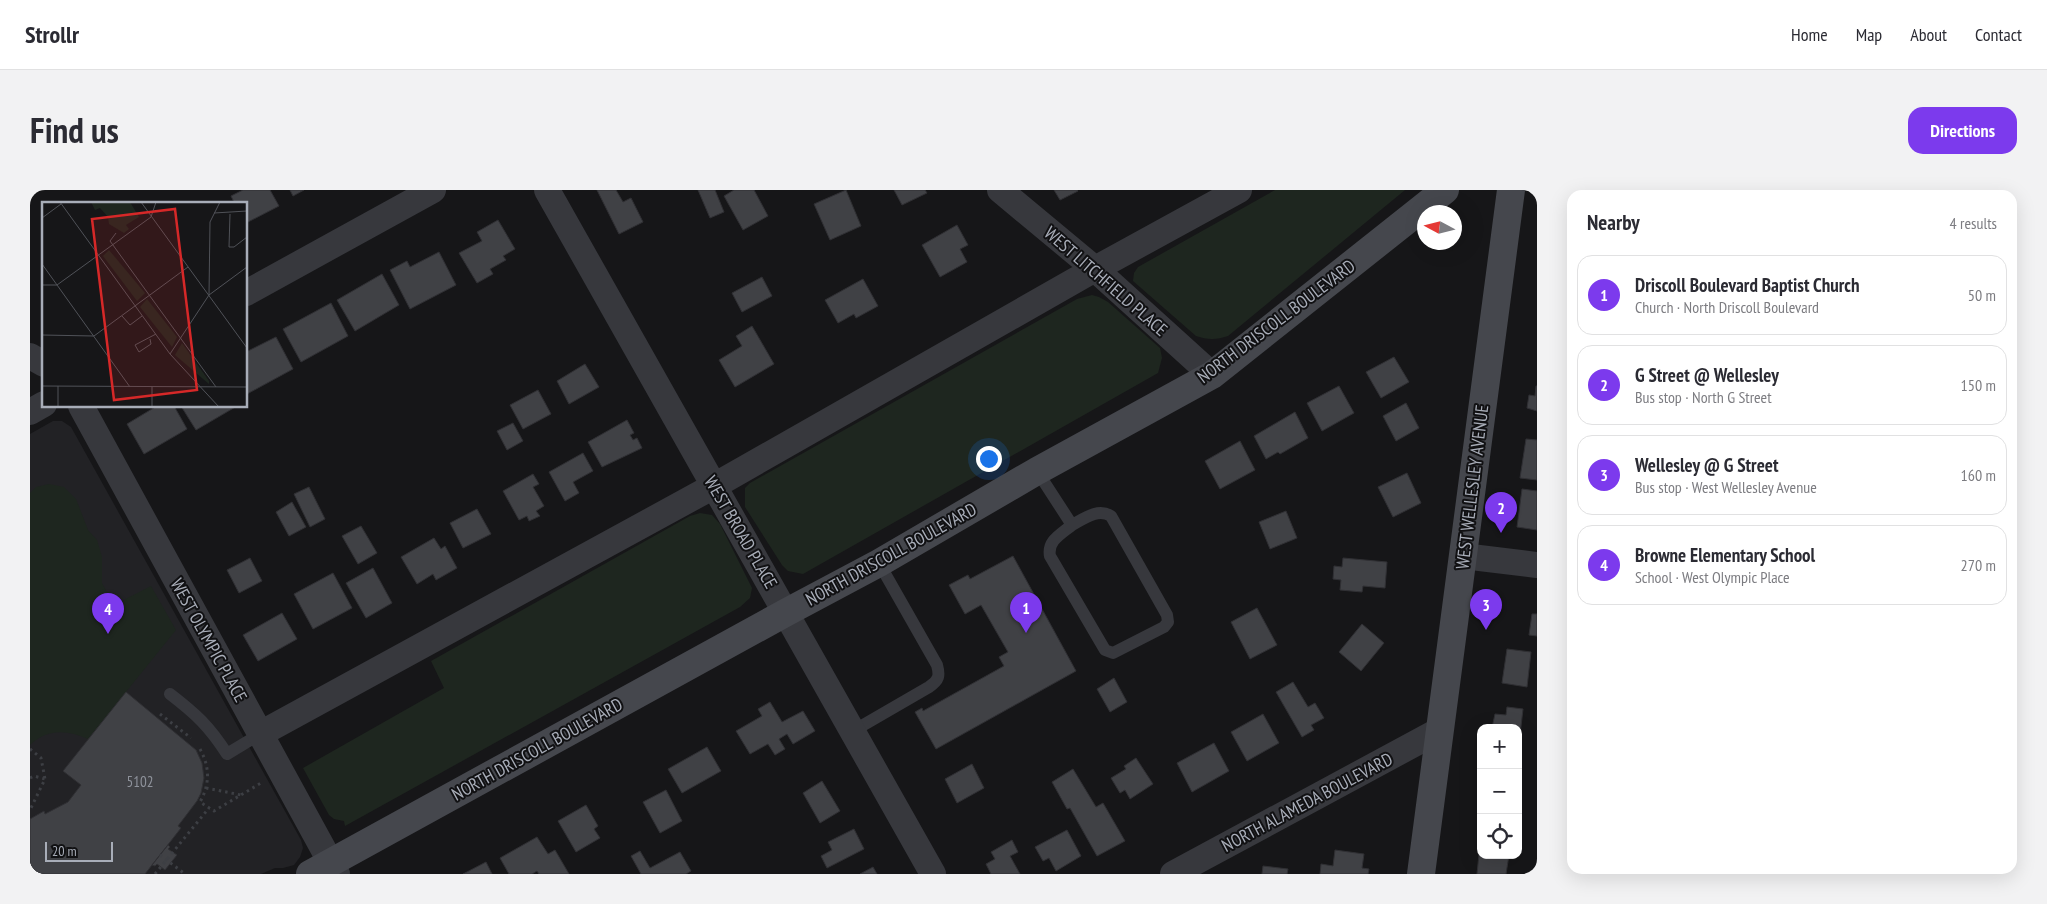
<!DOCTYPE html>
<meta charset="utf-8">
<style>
:root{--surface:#fff;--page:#f2f2f3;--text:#2b2b33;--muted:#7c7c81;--line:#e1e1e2;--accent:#7c3aed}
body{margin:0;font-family:"PT Sans Narrow",sans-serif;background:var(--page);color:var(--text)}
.controls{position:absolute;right:15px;bottom:15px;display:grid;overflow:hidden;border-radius:10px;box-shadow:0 5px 20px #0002}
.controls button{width:45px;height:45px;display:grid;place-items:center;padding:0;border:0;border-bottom:1px solid var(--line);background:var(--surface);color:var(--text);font:25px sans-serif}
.compass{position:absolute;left:1387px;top:15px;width:45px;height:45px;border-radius:50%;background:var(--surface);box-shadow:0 5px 20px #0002;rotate:277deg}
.scale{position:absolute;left:15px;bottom:12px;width:68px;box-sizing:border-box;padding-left:5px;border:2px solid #a8adb8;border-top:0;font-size:14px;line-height:18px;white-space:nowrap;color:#a8adb8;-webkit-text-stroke:4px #111113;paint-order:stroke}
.you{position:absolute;left:958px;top:268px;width:18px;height:18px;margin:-12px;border:4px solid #fff;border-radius:50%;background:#1a73e8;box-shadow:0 0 0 8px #1a73e833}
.badge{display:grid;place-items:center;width:32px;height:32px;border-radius:50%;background:var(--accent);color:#fff;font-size:16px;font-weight:700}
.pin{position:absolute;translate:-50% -41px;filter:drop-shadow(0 1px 2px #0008)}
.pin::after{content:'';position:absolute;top:26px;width:18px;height:15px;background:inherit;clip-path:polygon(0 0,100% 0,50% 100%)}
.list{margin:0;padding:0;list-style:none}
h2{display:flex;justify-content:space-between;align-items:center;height:65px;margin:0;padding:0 20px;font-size:21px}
h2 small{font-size:16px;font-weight:400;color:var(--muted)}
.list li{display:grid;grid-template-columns:32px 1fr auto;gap:15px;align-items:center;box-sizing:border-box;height:80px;margin:0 10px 10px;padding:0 10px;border:1px solid var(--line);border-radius:15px}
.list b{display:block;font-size:19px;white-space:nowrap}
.list p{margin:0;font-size:16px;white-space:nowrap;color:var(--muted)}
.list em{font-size:16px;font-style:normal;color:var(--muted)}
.icon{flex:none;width:28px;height:28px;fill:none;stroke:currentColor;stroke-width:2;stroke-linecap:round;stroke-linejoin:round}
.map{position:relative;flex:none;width:1507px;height:684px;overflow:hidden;border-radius:15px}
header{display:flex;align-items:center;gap:30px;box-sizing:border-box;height:70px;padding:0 25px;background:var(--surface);border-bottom:1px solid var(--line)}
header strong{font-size:24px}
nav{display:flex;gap:28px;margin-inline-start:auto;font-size:18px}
.intro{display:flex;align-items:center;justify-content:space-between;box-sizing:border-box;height:120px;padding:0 30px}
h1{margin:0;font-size:35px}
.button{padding:12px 22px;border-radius:15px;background:var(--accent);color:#fff;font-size:18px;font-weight:700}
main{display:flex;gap:30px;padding:0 30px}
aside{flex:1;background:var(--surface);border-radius:15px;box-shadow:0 5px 20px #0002}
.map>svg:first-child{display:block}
.built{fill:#222225}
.green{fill:#1e261f}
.building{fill:#404145;stroke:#303034}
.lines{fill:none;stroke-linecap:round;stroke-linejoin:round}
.path{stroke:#3d3f44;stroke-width:3;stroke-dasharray:2.5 4;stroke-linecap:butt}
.lane{stroke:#37383d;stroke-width:12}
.street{stroke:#37383d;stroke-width:26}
.secondary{stroke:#45474d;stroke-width:28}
.labels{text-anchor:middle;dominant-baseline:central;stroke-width:4;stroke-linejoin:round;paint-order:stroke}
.number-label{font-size:15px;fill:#8e929b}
.street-label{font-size:18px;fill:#a8adb8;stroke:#111113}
.inset-road{fill:none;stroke:#505258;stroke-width:1}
.view{fill:#d62828;fill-opacity:0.15;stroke:#d62828;stroke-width:2.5}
.inset-edge{fill:none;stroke:#a8adb8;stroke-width:2.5}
</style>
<header>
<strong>Strollr</strong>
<nav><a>Home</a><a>Map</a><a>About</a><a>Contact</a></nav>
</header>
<div class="intro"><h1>Find us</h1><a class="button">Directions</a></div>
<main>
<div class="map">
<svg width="1507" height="684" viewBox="0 0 1507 684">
<rect width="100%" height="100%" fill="#161618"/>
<path class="built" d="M23 231H32L41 237 271 650 273 658 270 667 264 675 253 678H245L231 684H0V244Z"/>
<path class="green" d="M1245 0H1375L1198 146C1186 150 1178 150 1166 146L1103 91 1104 83 1108 77Z
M1062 105 1069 107 1078 112 1130 158 1132 168 1128 183 773 384 758 381 752 375 715 317V298L720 293 1047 109Z
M19 294 34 297 46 309 58 340 67 350 72 367V393L84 415 121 396 146 440 58 549C38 540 17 538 0 555V303L6 297Z
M670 323 682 325 690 334 722 398 720 408 710 417 315 636 314 631 304 629 299 625 273 578 414 498 401 471 660 326Z"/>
<path class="building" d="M213 0H240L249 16 216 33V14H205L201 6Z
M260 0H274L263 6Z
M567 0H586L593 12 601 8 613 32 589 44Z
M668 0H685L694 22 680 28Z
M704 0H724L738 26 713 40 694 6Z
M816 0 831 36 800 50 784 14Z
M864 0H895L897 3 872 15Z
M1024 0H1047L1048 1 1030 10Z
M468 30 485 59 473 66 476 70 460 79 463 84 447 93 429 63 452 51 447 42Z
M927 35 938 55 930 59 937 72 910 87 892 55Z
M409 62 426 95 380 119 360 80 377 71 380 77Z
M352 84 369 115 325 141 307 110Z
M732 87 742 106 712 122 702 103Z
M833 89 848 116 826 128 824 124 808 133 795 110Z
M301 113 318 146 271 172 253 139Z
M722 136 744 174 705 197 689 170 712 156 706 146Z
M246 147 263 179 217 204 216 162Z
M1364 167 1379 192 1351 208 1336 182Z
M555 174 569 197 539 214 527 191Z
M1309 196 1324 223 1292 241 1277 213Z
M1506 196H1507V221L1497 218 1499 205 1505 206Z
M508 200 521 224 493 239 480 215Z
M1376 213 1389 238 1366 251 1353 226Z
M127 216H144L157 239 114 264 97 234Z
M151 216H207L166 240Z
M1265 222 1278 248 1250 264 1248 262 1236 269 1224 246Z
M597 230 604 243 600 245 603 250 607 248 612 258 572 277 558 252Z
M483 233 493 251 477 260 467 241Z
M1496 249 1507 250V290L1490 288Z
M1210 251 1225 280 1190 299 1175 271Z
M553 263 563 281 543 292 549 303 535 311 519 282Z
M1377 283 1391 313 1363 327 1348 297Z
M503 284 509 294 503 297 514 316 506 321 510 326 499 331 497 326 489 330 473 301Z
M279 297 295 329 280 337 264 304Z
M1492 299 1507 301V340L1487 337Z
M262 312 276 337 259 346 246 322Z
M447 319 461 344 433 358 420 333Z
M1256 321 1267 348 1240 359 1229 332Z
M331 336 347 363 328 374 312 346Z
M404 348 411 359 415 356 427 378 406 390 403 384 387 394 371 367Z
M983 366 1046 481 906 559 885 522 892 518 893 521 974 476 969 467 978 462 951 415 935 424 919 395 938 385 940 389Z
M220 368 232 391 209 403 197 380Z
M1313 368 1357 372 1355 398 1333 396 1332 402 1310 400 1311 390 1303 389 1304 376 1312 377Z
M343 378 362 413 336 428 316 393Z
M303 383 322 418 283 439 264 404Z
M1227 418 1247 455 1220 469 1201 432Z
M252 423 267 449 228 471 213 445Z
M1502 424H1507V446L1499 445Z
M1332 434 1354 453 1331 481 1309 462Z
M1477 459 1501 462 1497 497 1472 493Z
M1084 488 1097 512 1080 522 1067 499Z
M1263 492 1278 517 1285 513 1294 528 1281 535 1284 540 1272 547 1246 502Z
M96 502 166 560 172 573 174 588 171 603 167 611 148 636 151 638 115 684H0V629L14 621 15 624 38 612 51 595 33 581Z
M740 512 752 532 773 521 785 541 763 554 757 544 749 549 755 559 745 565 738 554 720 564 706 541 732 526 728 519Z
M1477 517 1493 519 1490 545 1488 538H1462L1465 524 1476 525Z
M1233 524 1249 553 1217 571 1201 542Z
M1184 553 1199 581 1162 602 1147 573Z
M677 557 691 581 652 603 638 579Z
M1106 568 1123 594 1100 609 1095 600 1090 603 1081 588 1096 579 1094 576Z
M942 574 954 598 927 613 915 589Z
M1043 579 1066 617 1073 613 1095 651 1067 666 1040 618 1037 619 1022 592Z
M792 591 810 621 790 633 773 603Z
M636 600 652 631 630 643 613 612Z
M556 615 568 636 564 639 570 648 546 662 528 631Z
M824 639 834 659 797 678 791 666 802 660 798 652Z
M1037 640 1051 666 1026 681 1019 668 1013 671 1005 657Z
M507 647 518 664 525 660 539 684H509L507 681 502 684H479L470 668Z
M982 650 988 662 980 666 990 684H961L956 674 965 669 961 662Z
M1450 654 1451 665H1479L1476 684H1447Z
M138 655 140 657 138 659 147 665 135 680 127 674 125 676 122 675Z
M1305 660 1334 664 1332 678 1339 679 1338 684H1290L1291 674 1303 676Z
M610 661 620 678 650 662 661 681 656 684H611L601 666Z
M456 672 462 684H433Z
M1233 676 1258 679 1257 684H1232Z
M843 677 847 684H830Z"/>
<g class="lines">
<path class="path" d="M130 524 161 548
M0 559 11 568 15 589 0 620
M170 559C180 577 180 594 170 612L184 621 231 593
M0 588 4 586 15 589
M176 598 211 605
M130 665 155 684
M125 684 179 618"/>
<path class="lane" d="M1007 281 1042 335C1031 344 1017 351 1020 366L1075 460 1083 463 1134 437 1138 432 1137 425 1081 326C1068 318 1055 328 1042 335
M140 504C166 524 179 536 197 564L230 544
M823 541 899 497C909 490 910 486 907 475L849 373"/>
<path class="street" d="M517 0 903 684
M970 0 1065 79 1182 185
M216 103 403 0
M0 166 14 174
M51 216 307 684
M0 222 14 214
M1433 366 1507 375
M230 544 684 296 1065 79 1209 0
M1143 684 1410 540"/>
<path class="secondary" d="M280 684 757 422 849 373 1007 281 1182 185 1415 0
M1391 684 1481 0"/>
</g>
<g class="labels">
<g class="number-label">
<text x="110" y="591">5102</text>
</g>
<g class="street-label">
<text transform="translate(1076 91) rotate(41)">WEST LITCHFIELD PLACE</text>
<text transform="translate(1246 131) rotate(-37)">NORTH DRISCOLL BOULEVARD</text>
<text transform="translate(1442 297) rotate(-83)">WEST WELLESLEY AVENUE</text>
<text transform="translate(711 342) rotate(60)">WEST BROAD PLACE</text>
<text transform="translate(861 364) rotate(-29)">NORTH DRISCOLL BOULEVARD</text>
<text transform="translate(179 450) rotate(61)">WEST OLYMPIC PLACE</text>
<text transform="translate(507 559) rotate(-29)">NORTH DRISCOLL BOULEVARD</text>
<text transform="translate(1277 612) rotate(-28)">NORTH ALAMEDA BOULEVARD</text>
</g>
</g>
<g transform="translate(12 12)">
<rect width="205" height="205" fill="#161618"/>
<path d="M49 0H88L97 15 84 23 87 27 82 31 67 22 66 15 58 6 53 8ZM67 48 103 91 95 99 61 54ZM105 97 135 135 130 145 98 105ZM140 141 167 179V182L133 153Z" fill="#1e261f"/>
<path class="inset-road" d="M18 0 128 152 177 205M99 0 205 146M172 11 205 9M188 12 187 45H192L205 35M0 16 19 2M74 31 68 39 174 185M0 62 88 185M0 83H15L109 15 114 0M167 93 168 20 178 0M80 114 88 123 100 114M0 133 52 134 146 65M108 137 109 142 97 150 93 143 114 132M128 152 167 93 205 65M0 184 205 185M16 184V205M110 185V205M0 205H47"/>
<path class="view" d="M133 7 155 188 72 198 50 17Z"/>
<rect width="205" height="205" class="inset-edge"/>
</g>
</svg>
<div class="controls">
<button>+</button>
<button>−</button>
<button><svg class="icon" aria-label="locate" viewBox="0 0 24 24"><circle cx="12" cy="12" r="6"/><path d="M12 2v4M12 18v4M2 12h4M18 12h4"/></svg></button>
</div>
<svg class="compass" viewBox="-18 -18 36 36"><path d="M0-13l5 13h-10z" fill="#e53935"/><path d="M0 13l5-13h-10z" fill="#7c7c81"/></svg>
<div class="scale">20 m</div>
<div class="you"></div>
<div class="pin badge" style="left:996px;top:443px">1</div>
<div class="pin badge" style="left:1471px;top:343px">2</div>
<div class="pin badge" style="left:1456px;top:440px">3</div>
<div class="pin badge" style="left:78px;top:444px">4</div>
</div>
<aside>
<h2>Nearby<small>4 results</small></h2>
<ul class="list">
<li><span class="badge">1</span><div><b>Driscoll Boulevard Baptist Church</b><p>Church · North Driscoll Boulevard</p></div><em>50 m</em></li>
<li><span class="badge">2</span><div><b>G Street @ Wellesley</b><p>Bus stop · North G Street</p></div><em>150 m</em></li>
<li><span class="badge">3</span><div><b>Wellesley @ G Street</b><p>Bus stop · West Wellesley Avenue</p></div><em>160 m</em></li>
<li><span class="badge">4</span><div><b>Browne Elementary School</b><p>School · West Olympic Place</p></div><em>270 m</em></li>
</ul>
</aside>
</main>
